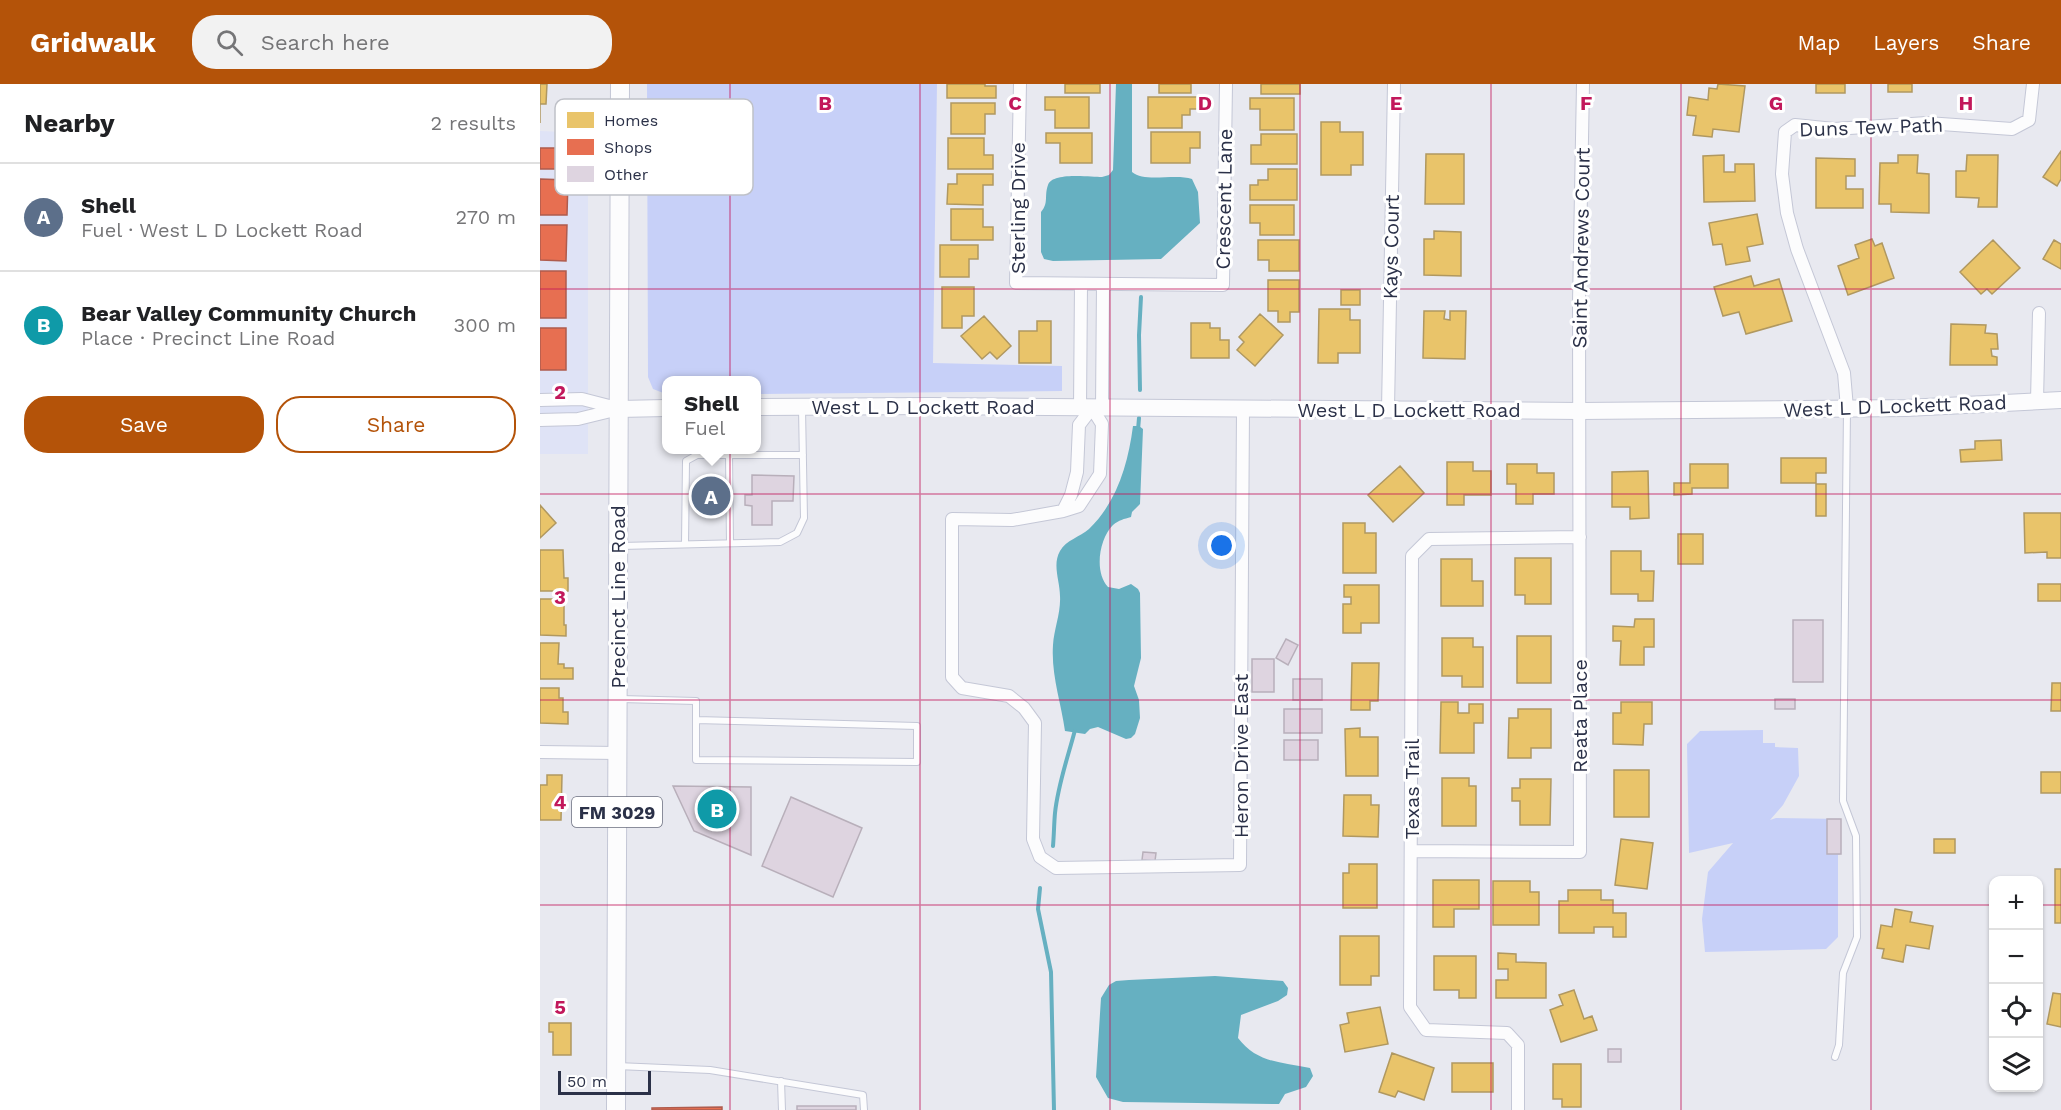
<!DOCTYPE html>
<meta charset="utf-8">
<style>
:root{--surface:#fff;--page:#f2f2f2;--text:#202124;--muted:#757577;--line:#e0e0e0;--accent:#b45309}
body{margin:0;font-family:"Work Sans",sans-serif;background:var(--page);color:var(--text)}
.controls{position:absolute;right:18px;bottom:18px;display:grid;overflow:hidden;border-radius:12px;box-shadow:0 2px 4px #0004}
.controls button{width:54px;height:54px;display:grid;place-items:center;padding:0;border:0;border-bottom:2px solid var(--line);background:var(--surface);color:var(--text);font:30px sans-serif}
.scale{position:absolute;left:18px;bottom:15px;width:93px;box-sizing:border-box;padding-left:6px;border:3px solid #2b3148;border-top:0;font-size:16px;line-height:21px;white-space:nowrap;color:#2b3148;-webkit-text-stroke:4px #fff;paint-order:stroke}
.you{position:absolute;left:682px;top:462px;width:21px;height:21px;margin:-15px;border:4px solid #fff;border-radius:50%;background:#1a73e8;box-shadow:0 0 0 9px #1a73e833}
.badge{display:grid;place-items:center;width:39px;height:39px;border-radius:50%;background:var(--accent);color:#fff;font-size:20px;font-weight:700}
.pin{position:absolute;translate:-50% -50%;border:3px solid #fff;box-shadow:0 2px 6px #0006}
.popup{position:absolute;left:122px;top:292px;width:99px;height:78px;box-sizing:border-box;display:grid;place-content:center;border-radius:12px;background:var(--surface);filter:drop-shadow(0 2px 4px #0005);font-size:20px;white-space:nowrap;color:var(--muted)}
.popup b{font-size:22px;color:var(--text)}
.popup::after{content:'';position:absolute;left:50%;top:100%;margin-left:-12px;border:12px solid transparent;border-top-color:var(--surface)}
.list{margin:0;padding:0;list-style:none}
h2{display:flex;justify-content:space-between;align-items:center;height:78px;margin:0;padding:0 24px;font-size:26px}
h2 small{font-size:20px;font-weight:400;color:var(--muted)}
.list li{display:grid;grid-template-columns:39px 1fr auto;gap:18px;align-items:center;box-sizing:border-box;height:108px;padding:0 24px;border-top:2px solid var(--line)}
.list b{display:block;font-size:22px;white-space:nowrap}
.list p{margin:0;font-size:20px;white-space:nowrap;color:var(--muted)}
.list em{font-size:20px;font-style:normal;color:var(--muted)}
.actions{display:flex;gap:12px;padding:18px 24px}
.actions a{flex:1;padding:14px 0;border:2px solid var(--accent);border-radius:24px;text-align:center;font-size:21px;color:var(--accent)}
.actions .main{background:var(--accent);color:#fff}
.icon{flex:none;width:33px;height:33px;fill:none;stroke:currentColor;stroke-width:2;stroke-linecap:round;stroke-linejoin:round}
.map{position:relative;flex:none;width:1521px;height:1026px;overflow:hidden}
header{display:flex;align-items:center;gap:36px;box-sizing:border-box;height:84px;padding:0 30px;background:var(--accent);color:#fff}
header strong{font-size:28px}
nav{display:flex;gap:33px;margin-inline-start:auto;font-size:21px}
.search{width:420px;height:54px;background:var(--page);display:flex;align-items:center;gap:15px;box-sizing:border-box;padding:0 21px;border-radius:24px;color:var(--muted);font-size:22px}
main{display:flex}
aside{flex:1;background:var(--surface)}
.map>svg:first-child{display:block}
.built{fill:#dfe3f6}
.green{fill:#c7d0f8}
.water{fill:#66b0c1}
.homes{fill:#e9c46a;stroke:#b09860;stroke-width:1.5}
.shops{fill:#e76f51;stroke:#af5c4e;stroke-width:1.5}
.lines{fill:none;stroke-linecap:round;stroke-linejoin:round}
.stream{stroke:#66b0c1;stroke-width:4}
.building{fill:#ded4e0;stroke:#b8afba;stroke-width:1.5}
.service-casing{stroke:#c4c7d6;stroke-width:8}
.minor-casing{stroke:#c4c7d6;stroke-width:14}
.secondary-casing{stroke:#c4c7d6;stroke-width:18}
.primary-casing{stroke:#c4c7d6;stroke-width:20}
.service{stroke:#fcfcfd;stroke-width:6}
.minor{stroke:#fcfcfd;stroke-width:12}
.secondary{stroke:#fcfcfd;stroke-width:16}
.primary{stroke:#fcfcfd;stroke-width:18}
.grid{fill:none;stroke:#c2185b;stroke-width:1.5;stroke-opacity:0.55}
.labels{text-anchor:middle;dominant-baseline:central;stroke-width:6;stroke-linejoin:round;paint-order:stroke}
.shield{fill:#fff;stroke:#6b6f7f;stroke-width:1.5}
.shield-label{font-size:18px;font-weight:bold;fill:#2b3148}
.street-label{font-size:20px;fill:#2b3148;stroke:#fff}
.key{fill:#fff;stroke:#bfc1c8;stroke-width:1.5}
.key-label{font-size:16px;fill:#2b3148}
.grid-label{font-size:20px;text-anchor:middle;font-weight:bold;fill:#c2185b;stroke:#fff;stroke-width:6;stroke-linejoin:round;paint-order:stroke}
</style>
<header>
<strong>Gridwalk</strong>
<div class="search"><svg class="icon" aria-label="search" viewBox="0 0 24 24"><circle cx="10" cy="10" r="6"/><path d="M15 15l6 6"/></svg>Search here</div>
<nav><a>Map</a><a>Layers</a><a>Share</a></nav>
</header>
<main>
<aside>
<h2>Nearby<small>2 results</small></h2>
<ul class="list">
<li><span class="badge" style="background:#5c6f8a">A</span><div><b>Shell</b><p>Fuel · West L D Lockett Road</p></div><em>270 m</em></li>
<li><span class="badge" style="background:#0f9aa8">B</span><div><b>Bear Valley Community Church</b><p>Place · Precinct Line Road</p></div><em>300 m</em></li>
</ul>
<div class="actions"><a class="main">Save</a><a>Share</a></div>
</aside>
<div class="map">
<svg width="1521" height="1026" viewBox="0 0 1521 1026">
<rect width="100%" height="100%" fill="#e8e9f0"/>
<path class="built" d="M0 47 48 49V370H0Z"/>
<path class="green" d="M107 0H397L393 279 522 282V307L216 310V296H126V310L113 305 108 293Z
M1223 646V659H1235V663L1258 664 1259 692 1243 721 1230 736 1236 734 1301 735V770L1298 771V853L1286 865 1165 868 1162 835 1168 788 1193 759 1149 769 1147 660 1160 647Z"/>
<path class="water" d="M576 0H592V88C605 99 635 89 652 95L658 108 660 139 621 175 513 177 504 175 501 168V128C509 119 504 112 508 101 512 88 550 93 562 93L569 91 573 86Z
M593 342H599L603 345 600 420 592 428 591 433C584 435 579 436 573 441 559 455 554 488 568 503L579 505 591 500 598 505 600 509 601 574 594 602 599 616 600 634 595 650 591 654 586 655 558 643 550 645 545 650 525 647C521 618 511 591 513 561 514 545 521 529 520 512 520 497 512 481 520 467 526 456 540 453 549 445 577 418 588 380 593 342Z
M675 892 743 897 748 904 747 911 738 917 701 931 698 954C717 979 741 978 770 984L773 992 766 1003 745 1010 739 1020 583 1018 568 1014 556 993 561 914 569 901 576 897 589 896Z"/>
<path class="homes" d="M0 0H7L6 20H0V39Z
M407 0H445V2H456V14H407Z
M525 0H560V9H525Z
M619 0H651V9H619Z
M721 0H760V10H721Z
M1178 0 1205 2 1199 48 1173 45 1172 53 1153 51 1156 32 1147 31 1149 13 1168 16 1169 4 1177 5Z
M1276 0H1305V9H1276Z
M1348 0H1372V8H1348Z
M505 13H549V44H515V26H505Z
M608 13H660V25H650V31H642V44H608Z
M710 14H754V46H720V25H710Z
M411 19H455V30H445V50H411Z
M781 38H800V48H823V81H811V91H781Z
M611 48H660V64H650V79H611Z
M506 49H552V79H520V59H506Z
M721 50H757V80H711V61H721Z
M408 54H444V71H453V85H408Z
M1521 67V95L1517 102 1503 93Z
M886 70H924V120H885Z
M1184 71V88H1195V80H1214L1215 117 1164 118 1163 72Z
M1358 71H1378L1377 89 1389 90V129L1351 128V120H1339L1340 79H1358Z
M1427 71H1458L1457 123H1438L1439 114 1416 113V87H1426Z
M1276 74 1315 75V92H1306V105H1323V124H1276Z
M728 85H757V116H710V101H718V96H728Z
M417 90H453V101H443V121L407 120 408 100H417Z
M710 121H754V151H720V139H710Z
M411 125H443V143H453V156H411Z
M1217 130 1223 160 1207 163 1210 177 1186 181 1182 160 1173 161 1169 139Z
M894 147 921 148V192L884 191V155H894Z
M1332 155 1335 162 1342 159 1354 194 1308 211 1298 182 1319 174 1315 161Z
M718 156H759V187H729V176H718Z
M1453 156 1480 184 1452 210 1447 205 1441 210 1420 188Z
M1514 156 1521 160V185L1503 175Z
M400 161H438V175H429V193H400Z
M1211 192 1214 202 1239 195 1252 237 1206 250 1199 228 1183 232 1174 203Z
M728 196H759V228H750V238H738V227H728Z
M402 203H434V232H422V244H402Z
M801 206H820V221H801Z
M779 225H810V236H820V269H798V279H778Z
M884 227H905L904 235 910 236V227H926L925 275 883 274Z
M720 230 743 251 715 282 697 266 704 258 699 253Z
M444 232 471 262 457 275 450 268 442 275 421 252Z
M497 237H511V279H479V247H497Z
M651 239H670V244H680V256H689V274H651Z
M1411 240 1446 241 1445 249 1457 250 1458 265H1451L1452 272 1457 273V281H1410Z
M1461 356 1462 376 1421 378 1420 366 1435 365V357Z
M1241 374H1286V389H1276V399H1241Z
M907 378H933V387H951V411H924V421H907Z
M967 380H997V389H1014V410H993V420H976V400H967Z
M1150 380H1188V404H1152V410L1134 411V399H1150Z
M860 382 884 409 853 438 828 411Z
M1108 387 1109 434 1090 435V423H1072V388Z
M1276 400H1286V432H1276Z
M0 421 16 439 0 454Z
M1484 429H1521V474H1507V468L1485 469Z
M803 439H825V449H836V489H803Z
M1138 450H1163V480H1138Z
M0 466H23L24 494H28V507H0Z
M1071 467H1101V487H1114L1113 517H1098V510H1071Z
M975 474H1011V520H985V511H975Z
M901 475H932V497H943V522H901Z
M1498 500H1521V517H1498Z
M804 501H839V539H821V549H803V520H811V513H804Z
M0 515H24V541H26V552L0 551Z
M1095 535H1114V563H1104V581H1080L1081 557H1073V542L1094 543Z
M977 552H1011V599H977Z
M902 554H933V563H943V603H922V592H902Z
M0 559H19L18 580H24V584H33V595H0Z
M812 579H839L838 617H830V626H811Z
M1512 599H1521V627H1511Z
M0 604H19V614H23V628H28V640L0 639Z
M901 618H918V629H929V620H943V639H934V669H900Z
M1081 618H1112V640H1104L1103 661 1073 660V629H1081Z
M978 625H1011V664H991V674H968L969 634H978Z
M820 644V653H838V692H806L805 645Z
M1074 686H1109V733H1074Z
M1501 688H1521V709H1501Z
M7 691H22L21 736H0V701H7Z
M902 694H929V702H936V742H902Z
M980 695H1011L1010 741H980V717H972V704H980Z
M804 711H831V721H839L838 753 803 752Z
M1081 755 1113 759 1107 805 1075 801Z
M1394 755H1415V769H1394Z
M809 780H837V824H803V789H809Z
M1515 785H1521V839H1515Z
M893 796H939V825H914V843H893Z
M953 797H990V808H999V841H953Z
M1028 806H1061V816H1073V829H1086V853H1073V843H1054V849H1019V817H1028Z
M1355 825 1372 828 1370 838 1393 842 1389 865 1366 861 1363 878 1342 874 1344 865 1337 864 1341 841 1352 843Z
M800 852H839V892H831V901H800Z
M958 869 976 870V878L1006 879V914H956V896H968V885H958Z
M894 872H936V914H919V906H894Z
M1034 906 1044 935 1052 932 1057 946 1021 958 1010 926 1023 921 1019 911Z
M1513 909 1521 910V943L1507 940Z
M840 923 848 960 805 968 800 941 809 939 807 929Z
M9 939H31V971H13V948H9Z
M852 969 894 984 884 1016 858 1007 855 1013 839 1008Z
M912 979H953V1008H912Z
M1013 980H1041V1023H1022V1015H1013Z"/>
<path class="shops" d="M0 64H28V85H0Z
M0 95 28 96 27 131H0Z
M0 141H27L26 177 0 176Z
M0 187H26V234H0Z
M0 244H26V286H0Z
M182 1023V1026H112V1024Z"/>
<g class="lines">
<path class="stream" d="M600 306 599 251 601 213
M598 346 599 334
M513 762C514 751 514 740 515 729 518 700 528 673 535 646
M500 804 498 825 511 888 514 1026"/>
</g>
<path class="building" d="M212 391 254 392 253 417H232V441H212V422L205 421V411H212Z
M1253 536H1283V598H1253Z
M746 555 758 561 748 581 736 574Z
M712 575H734V608H712Z
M753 595H782V616H753Z
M1235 615H1255V625H1235Z
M744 625H782V649H744Z
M744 656H778V676H744Z
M133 702 211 703V771L154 747Z
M251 713 322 744 293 813 222 782Z
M1287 735H1301V770H1287Z
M603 768 616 769 615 777 602 776Z
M1068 965H1081V978H1068Z
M257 1022H316V1026H257Z"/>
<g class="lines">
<g class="service-casing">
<path id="service" d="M189 371 190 459
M145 460 146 377 157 371H263
M81 462 240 458 257 449 264 434 262 324
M81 615 156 617V676L377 678V642L156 636
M1295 973 1299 961 1303 889 1317 853 1316 752 1303 717 1307 325
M77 982 170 986 323 1011 324 1026
M241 997 242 1026"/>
</g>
<g class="minor-casing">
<path id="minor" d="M480 0 476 199 683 201 686 0
M0 316 42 315 77 324
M1497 317 1499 229
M540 324 541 200
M562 324 563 200
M1307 324 1304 289 1257 165 1247 129 1242 90 1245 48 1255 41 1294 45 1387 39 1472 45 1489 36 1493 0
M848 325 854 0
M0 336 38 335 79 325
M523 427 531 411 537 388 539 341 552 324 562 340 560 390 539 422 523 427 472 436 412 435V593L422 604 469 612 484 624 495 639 493 755 500 773 516 784 700 781 703 325
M0 668 77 669
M872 767 1040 768 1039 218 1043 0
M978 1026V961L967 949 886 946 870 923 872 472 889 455 1040 453"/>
</g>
<g class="secondary-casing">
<path id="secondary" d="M216 323 390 322 1040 327 1366 324 1521 316
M79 325 126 324"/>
</g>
<g class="primary-casing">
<path id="primary" d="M76 1026 80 0"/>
</g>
<use href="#service" class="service"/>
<use href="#minor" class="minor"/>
<use href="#secondary" class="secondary"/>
<use href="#primary" class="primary"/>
</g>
<path class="grid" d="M190 0V1026M380 0V1026M570 0V1026M760 0V1026M951 0V1026M1141 0V1026M1331 0V1026M0 205H1521M0 410H1521M0 616H1521M0 821H1454M1498 821H1521"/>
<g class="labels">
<rect class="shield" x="32" y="713" width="90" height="30" rx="4.5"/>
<g class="shield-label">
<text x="77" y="728">FM 3029</text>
</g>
<g class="street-label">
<text transform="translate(1331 43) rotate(-2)">Duns Tew Path</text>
<text transform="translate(684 115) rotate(-89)">Crescent Lane</text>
<text transform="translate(478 124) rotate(-90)">Sterling Drive</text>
<text transform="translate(851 163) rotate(-89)">Kays Court</text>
<text transform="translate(1041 164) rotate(-89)">Saint Andrews Court</text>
<text transform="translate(1355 322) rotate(-2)">West L D Lockett Road</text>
<text x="383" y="323">West L D Lockett Road</text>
<text x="869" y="326">West L D Lockett Road</text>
<text transform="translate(78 513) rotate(-90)">Precinct Line Road</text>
<text transform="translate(1040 632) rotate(-90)">Reata Place</text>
<text transform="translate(701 672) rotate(-90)">Heron Drive East</text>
<text transform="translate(872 705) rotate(-90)">Texas Trail</text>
</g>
</g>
<rect x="15" y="15" width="198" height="96" rx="9" class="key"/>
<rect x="27" y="28" width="27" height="16" fill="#e9c46a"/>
<rect x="27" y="55" width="27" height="16" fill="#e76f51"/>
<rect x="27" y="82" width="27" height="16" fill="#ded4e0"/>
<g class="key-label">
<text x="64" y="42">Homes</text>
<text x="64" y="69">Shops</text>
<text x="64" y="96">Other</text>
</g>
<g class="grid-label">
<text x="285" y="26">B</text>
<text x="475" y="26">C</text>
<text x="665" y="26">D</text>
<text x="856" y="26">E</text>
<text x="1046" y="26">F</text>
<text x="1236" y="26">G</text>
<text x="1426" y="26">H</text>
<text x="20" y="315">2</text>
<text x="20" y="520">3</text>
<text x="20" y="725">4</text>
<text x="20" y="930">5</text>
</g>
</svg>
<div class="controls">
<button>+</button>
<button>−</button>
<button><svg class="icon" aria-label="locate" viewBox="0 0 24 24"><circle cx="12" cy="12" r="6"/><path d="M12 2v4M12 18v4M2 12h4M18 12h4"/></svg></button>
<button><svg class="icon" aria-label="layers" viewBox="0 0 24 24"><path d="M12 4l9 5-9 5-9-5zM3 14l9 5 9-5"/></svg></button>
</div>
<div class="scale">50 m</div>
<div class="you"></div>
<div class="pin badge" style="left:171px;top:412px;background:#5c6f8a">A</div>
<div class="popup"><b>Shell</b>Fuel</div>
<div class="pin badge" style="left:177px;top:725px;background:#0f9aa8">B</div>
</div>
</main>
